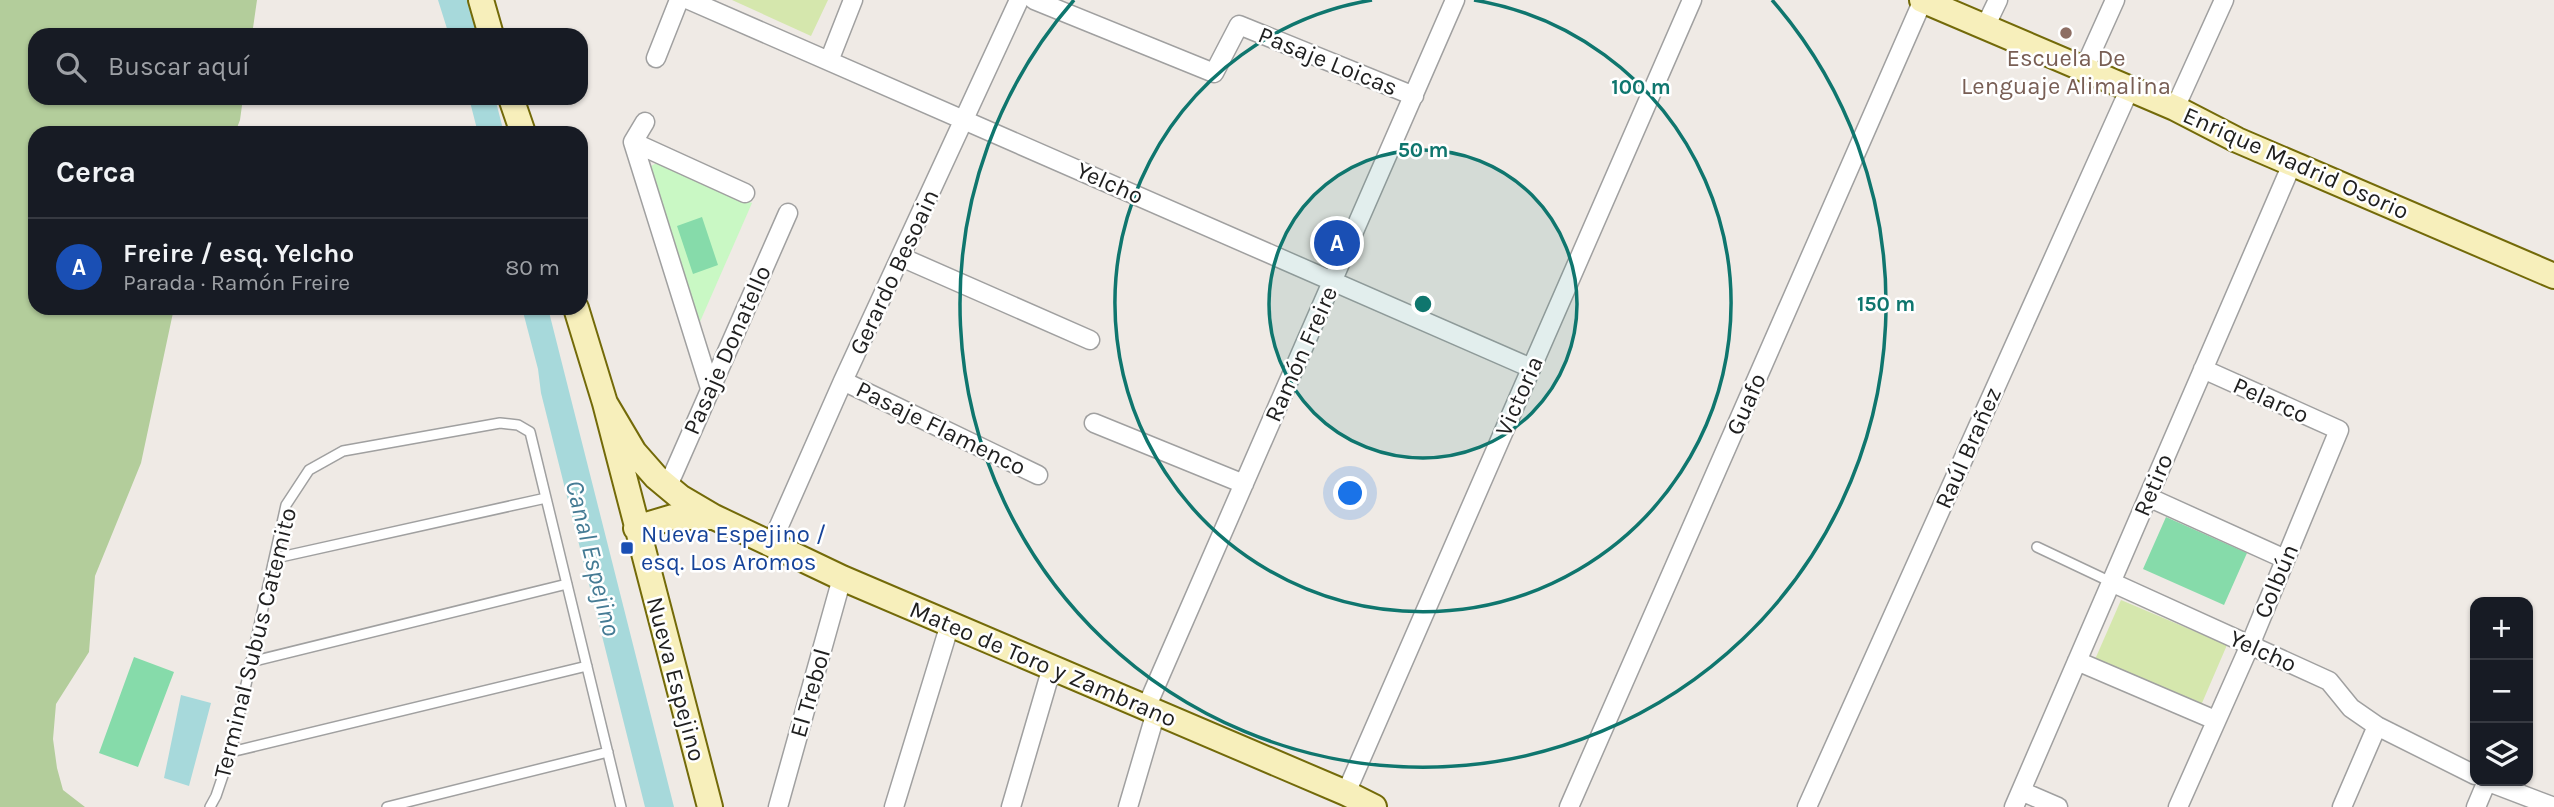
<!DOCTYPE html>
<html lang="es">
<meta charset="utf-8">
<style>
:root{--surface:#171b24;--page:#20242c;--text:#f1f3f6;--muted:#9ea1a6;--line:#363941;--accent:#ea580c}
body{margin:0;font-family:Karla,sans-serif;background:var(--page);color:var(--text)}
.controls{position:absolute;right:21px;bottom:21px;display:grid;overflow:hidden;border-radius:14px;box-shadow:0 2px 5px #0004}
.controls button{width:63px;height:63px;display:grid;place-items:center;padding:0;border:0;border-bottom:2px solid var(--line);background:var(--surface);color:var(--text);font:35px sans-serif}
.you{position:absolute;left:1351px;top:494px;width:24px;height:24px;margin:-18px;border:5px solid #fff;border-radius:50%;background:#1a73e8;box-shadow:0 0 0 10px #1a73e833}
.badge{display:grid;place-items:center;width:46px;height:46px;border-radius:50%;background:var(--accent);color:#fff;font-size:23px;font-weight:700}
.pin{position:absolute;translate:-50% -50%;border:4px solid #fff;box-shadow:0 2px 7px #0006}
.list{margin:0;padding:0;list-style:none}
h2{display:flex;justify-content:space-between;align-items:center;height:91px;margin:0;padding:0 28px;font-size:30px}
h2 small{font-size:23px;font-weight:400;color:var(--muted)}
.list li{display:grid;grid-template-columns:46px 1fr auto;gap:21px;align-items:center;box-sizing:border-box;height:98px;padding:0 28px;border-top:2px solid var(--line)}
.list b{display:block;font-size:26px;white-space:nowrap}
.list p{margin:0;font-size:23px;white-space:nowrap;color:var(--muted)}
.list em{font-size:23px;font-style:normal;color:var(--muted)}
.icon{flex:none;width:38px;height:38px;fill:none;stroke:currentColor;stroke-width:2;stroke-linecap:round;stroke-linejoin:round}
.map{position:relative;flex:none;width:2554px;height:807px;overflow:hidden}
.search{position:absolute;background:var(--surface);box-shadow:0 2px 5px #0004;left:28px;top:28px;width:560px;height:77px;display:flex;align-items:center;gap:18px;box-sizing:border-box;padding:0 24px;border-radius:21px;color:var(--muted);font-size:26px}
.panel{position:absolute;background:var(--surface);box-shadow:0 2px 5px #0004;left:28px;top:126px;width:560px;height:189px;border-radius:21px}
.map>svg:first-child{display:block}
.grass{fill:#d5e7ad}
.forest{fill:#b3cd9b}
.park{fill:#c9f8c4}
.pitch{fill:#86dbaa}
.water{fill:#a7d9db}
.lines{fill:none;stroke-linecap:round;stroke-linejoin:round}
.lane-casing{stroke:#a0a0a0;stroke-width:12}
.street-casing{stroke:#a0a0a0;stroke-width:21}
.secondary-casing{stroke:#736a09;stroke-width:28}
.lane{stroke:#fff;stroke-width:9}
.street{stroke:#fff;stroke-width:18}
.secondary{stroke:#f7efbb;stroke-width:24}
.ring{fill:none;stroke:#0f766e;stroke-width:3.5}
.education-dot{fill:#8d6e63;stroke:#fff;stroke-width:2.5}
.transit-dot{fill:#1a4fb4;stroke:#fff;stroke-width:2.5}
.labels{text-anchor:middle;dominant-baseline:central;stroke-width:5;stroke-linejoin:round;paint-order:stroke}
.education-label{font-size:24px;fill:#785e54;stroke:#fff}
.street-label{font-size:24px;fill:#1f1f1f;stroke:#fff}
.transit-label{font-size:24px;fill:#164399;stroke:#fff;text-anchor:start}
.water-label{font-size:26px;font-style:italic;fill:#457b94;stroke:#fff}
.centre{fill:#0f766e;stroke:#fff;stroke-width:3.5}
.ring-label{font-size:21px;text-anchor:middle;font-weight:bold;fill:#0f766e;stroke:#fff;stroke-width:5;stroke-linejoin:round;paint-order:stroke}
</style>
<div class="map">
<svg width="2554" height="807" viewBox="0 0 2554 807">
<rect width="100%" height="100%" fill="#efeae5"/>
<path class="grass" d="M732 0H828L811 36Z
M2121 600 2227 645 2199 710 2093 664Z"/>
<path class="forest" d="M0 0H257L252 35H35V98H243L240 120 235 133H35V308H174L141 463 95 576 89 652 56 704 53 739 57 768 63 790 85 807H0Z"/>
<path class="park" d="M658 162 752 203 699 324 648 168Z"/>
<path class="pitch" d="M702 217 718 265 693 274 677 226Z
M2166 517 2247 553 2224 605 2143 569Z
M134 657 174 672 138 767 99 753Z"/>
<path class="water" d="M438 0H470L479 35H449Z
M469 98H495L504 133H478Z
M522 308H548L674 807H645L541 393 538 369Z
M181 695 211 703 189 786 164 778Z"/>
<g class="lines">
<g class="lane-casing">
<path id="lane" d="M2037 547 2111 582
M276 558 546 498
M250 662 567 584
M231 752 587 666
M210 807 216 796 231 752 286 505 309 470 343 451 500 423 518 425 530 432 621 807
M387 807 608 752"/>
</g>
<g class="street-casing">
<path id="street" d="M689 0 1531 368
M1034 0 1214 73 1239 25 1414 96
M1985 27 1998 0
M656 58 679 0
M829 61 853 0
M2084 69 2115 0
M2175 108 2224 0
M645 122 633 142 710 388
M633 142 745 193
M901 257 1090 340
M843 381 1038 475
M1094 423 1244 484
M667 488 788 213
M2148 497 2285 559
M771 544 843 381 1019 0
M2111 582 2329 681 2351 708 2377 726 2475 775
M2077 661 2215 720
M1146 708 1455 0
M2486 781 2554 807
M2021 791 2058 807
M1346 793 1692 0
M778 807 842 578
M894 807 950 624
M1011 807 1052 667
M1128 807 1156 712
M1569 807 1923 0
M1807 807 2130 88
M2014 807 2292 164
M2178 807 2250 645 2339 430 2203 369
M2342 807 2377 726
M2476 807 2487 781"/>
</g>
<g class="secondary-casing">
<path id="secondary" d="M481 0 491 35
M1922 0 2175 108 2237 140 2554 276
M511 98 523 133
M576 308 605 403 710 807
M605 403 634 452 656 477 680 497 714 517 842 578 1346 793 1374 807
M636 528 673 517H713"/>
</g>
<use href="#lane" class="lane"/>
<use href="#street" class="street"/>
<use href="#secondary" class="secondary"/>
</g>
<circle cx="1423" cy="304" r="154" fill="#0f766e" fill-opacity=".12"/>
<g class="ring">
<circle cx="1423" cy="304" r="154"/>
<path d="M1474 0A308 308 0 1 1 1372 0"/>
<path d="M1772 0A463 463 0 1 1 1074 0"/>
</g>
<circle class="education-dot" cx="2066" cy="33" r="7"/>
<rect class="transit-dot" x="620" y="541" width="14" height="14" rx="3.5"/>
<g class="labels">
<g class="education-label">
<text x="2066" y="58">Escuela De<tspan x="2066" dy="28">Lenguaje Alimalina</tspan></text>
</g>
<g class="street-label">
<text transform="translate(1328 61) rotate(22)">Pasaje Loicas</text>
<text transform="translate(2296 163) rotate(24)">Enrique Madrid Osorio</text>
<text transform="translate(1110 183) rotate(24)">Yelcho</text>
<text transform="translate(894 272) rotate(-65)">Gerardo Besoain</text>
<text transform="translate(727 350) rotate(-66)">Pasaje Donatello</text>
<text transform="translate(1301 354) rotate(-66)">Ramón Freire</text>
<text transform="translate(1519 396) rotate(-66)">Victoria</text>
<text transform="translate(2271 400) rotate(24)">Pelarco</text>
<text transform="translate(1746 404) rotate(-66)">Guafo</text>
<text transform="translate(941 428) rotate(26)">Pasaje Flamenco</text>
<text transform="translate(1968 448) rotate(-66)">Raúl Brañez</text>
<text transform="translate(2153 485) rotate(-67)">Retiro</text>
<text transform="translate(2276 581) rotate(-67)">Colbún</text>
<text transform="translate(255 643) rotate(-76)">Terminal Subus Catemito</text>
<text transform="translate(2263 651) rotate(24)">Yelcho</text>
<text transform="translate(1043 664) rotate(23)">Mateo de Toro y Zambrano</text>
<text transform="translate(676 679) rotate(75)">Nueva Espejino</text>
<text transform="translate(810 693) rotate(-74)">El Trebol</text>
</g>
<g class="transit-label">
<text x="641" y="534">Nueva Espejino /<tspan x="641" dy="28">esq. Los Aromos</tspan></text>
</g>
<g class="water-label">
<text transform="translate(593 558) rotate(76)">Canal Espejino</text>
</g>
</g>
<circle cx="1423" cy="304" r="10" class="centre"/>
<g class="ring-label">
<text x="1641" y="94">100 m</text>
<text x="1423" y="157">50 m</text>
<text x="1886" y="311">150 m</text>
</g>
</svg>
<div class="controls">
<button>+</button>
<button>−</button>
<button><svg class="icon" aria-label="layers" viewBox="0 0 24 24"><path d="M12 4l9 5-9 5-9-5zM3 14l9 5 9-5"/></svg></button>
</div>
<div class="you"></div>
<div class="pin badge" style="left:1337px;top:243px;background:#1a4fb4">A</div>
<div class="search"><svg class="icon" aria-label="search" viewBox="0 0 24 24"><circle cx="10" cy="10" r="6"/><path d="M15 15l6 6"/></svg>Buscar aquí</div>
<section class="panel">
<h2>Cerca<small></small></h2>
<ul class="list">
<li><span class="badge" style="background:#1a4fb4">A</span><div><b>Freire / esq. Yelcho</b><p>Parada · Ramón Freire</p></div><em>80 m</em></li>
</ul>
</section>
</div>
